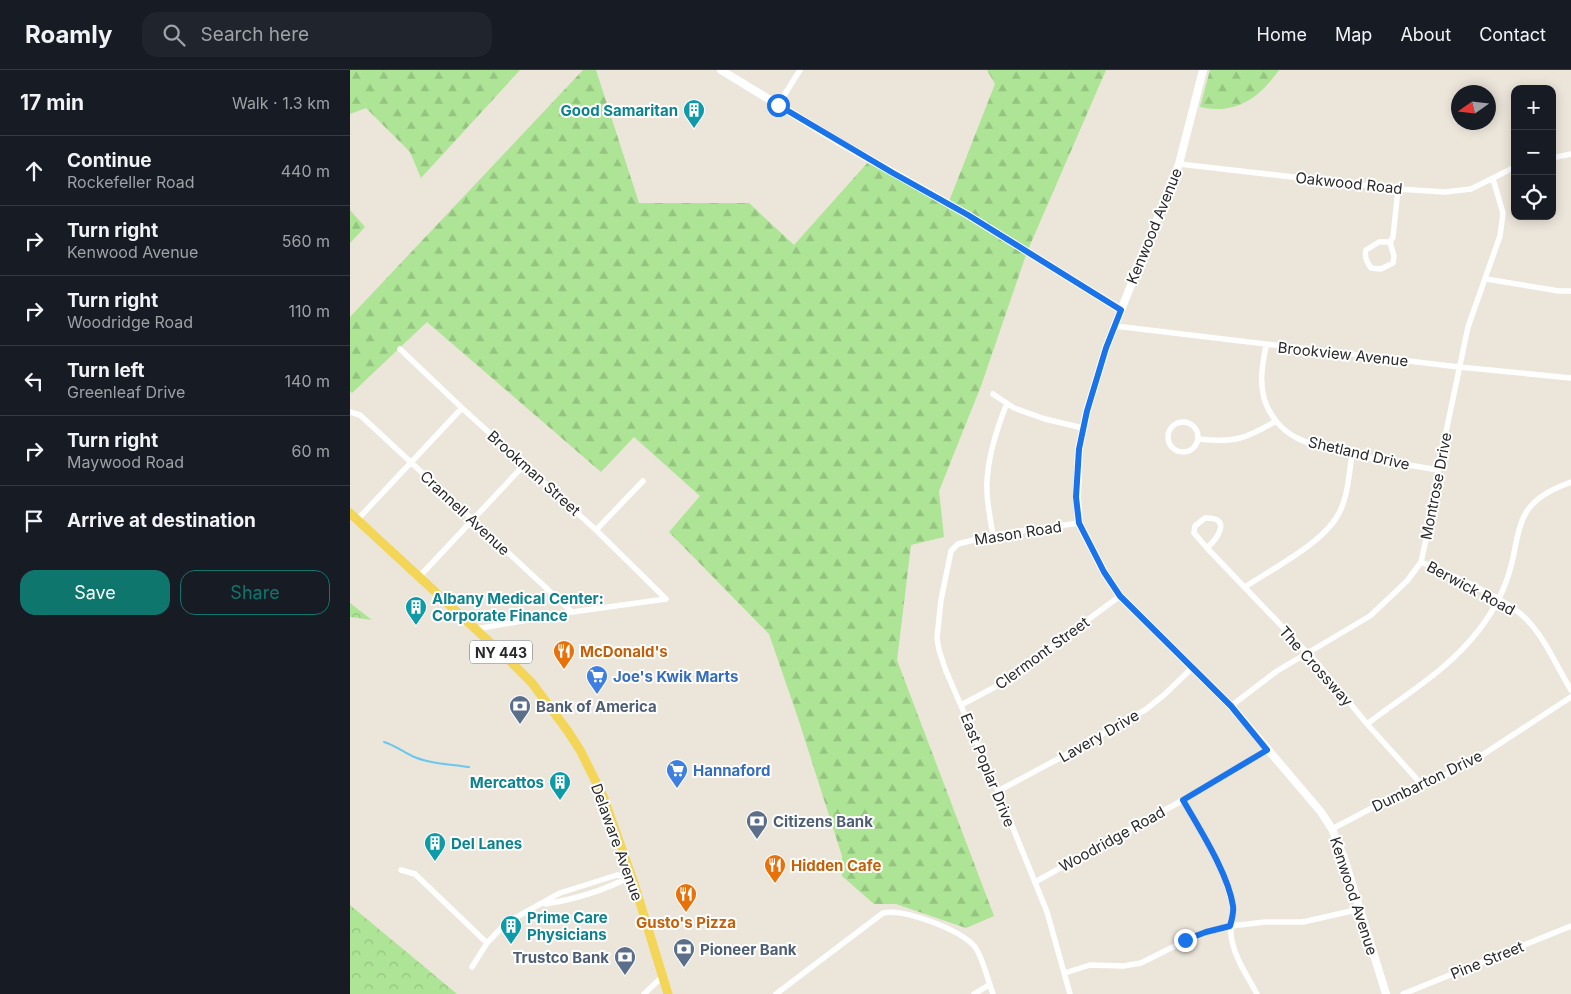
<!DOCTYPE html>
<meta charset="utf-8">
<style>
:root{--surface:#171b24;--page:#20242c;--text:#f1f3f6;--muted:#9ea1a6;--line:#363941;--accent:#0f766e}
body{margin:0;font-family:Inter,sans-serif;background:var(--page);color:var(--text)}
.controls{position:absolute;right:15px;top:15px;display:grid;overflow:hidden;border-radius:10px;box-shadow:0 2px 12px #0003}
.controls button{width:45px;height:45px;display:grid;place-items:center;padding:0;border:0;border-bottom:1px solid var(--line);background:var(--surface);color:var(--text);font:25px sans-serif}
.compass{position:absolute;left:1101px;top:15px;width:45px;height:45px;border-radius:50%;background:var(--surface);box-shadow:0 2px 12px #0003;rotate:256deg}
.stop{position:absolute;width:15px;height:15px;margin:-11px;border:4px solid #1a73e8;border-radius:50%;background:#fff}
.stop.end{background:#1a73e8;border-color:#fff;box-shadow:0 1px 5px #0008}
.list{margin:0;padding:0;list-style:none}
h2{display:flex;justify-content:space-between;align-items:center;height:65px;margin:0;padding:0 20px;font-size:21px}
h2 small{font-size:16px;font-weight:400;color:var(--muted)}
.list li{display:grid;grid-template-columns:32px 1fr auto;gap:15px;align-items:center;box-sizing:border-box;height:70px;padding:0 20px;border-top:1px solid var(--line)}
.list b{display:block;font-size:19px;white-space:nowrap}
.list p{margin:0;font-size:16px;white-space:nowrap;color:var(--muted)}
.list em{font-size:16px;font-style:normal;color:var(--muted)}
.actions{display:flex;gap:10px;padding:15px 20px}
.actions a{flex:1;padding:11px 0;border:1px solid var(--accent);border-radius:15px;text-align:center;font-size:18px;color:var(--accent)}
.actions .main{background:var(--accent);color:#fff}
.icon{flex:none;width:28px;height:28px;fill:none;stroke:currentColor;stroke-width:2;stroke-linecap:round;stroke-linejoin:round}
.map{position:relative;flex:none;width:1221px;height:924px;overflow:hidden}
header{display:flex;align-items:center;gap:30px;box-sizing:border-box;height:70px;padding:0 25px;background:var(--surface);border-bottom:1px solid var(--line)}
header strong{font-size:24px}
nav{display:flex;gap:28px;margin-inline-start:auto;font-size:18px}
.search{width:350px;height:45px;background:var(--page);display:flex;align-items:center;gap:12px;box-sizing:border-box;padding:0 18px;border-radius:15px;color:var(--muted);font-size:19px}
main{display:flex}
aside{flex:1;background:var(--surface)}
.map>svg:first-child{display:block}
.forest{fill:url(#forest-firs)}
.park{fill:url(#park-crowns)}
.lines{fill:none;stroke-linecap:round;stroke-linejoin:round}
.stream{stroke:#6bc7f0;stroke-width:2}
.street{stroke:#fff;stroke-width:5.5}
.secondary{stroke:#fff;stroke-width:8}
.primary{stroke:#f3d558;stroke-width:9}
.route{stroke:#1a73e8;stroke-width:6}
.labels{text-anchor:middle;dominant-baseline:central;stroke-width:4;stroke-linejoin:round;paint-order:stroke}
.shield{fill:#fff;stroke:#696969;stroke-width:1}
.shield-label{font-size:14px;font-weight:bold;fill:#292929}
.culture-label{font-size:15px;font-weight:bold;fill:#0d838f;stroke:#fff;text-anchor:start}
.street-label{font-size:15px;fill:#292929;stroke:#fff}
.food-label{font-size:15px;font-weight:bold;fill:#c56008;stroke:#fff;text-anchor:start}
.shop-label{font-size:15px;font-weight:bold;fill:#366cbe;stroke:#fff;text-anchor:start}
.service-label{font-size:15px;font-weight:bold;fill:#4e5e75;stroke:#fff;text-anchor:start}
</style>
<header>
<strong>Roamly</strong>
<div class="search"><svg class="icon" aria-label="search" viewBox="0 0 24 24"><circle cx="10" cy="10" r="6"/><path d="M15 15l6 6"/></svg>Search here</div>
<nav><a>Home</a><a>Map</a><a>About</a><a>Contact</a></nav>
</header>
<main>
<aside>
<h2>17 min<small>Walk · 1.3 km</small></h2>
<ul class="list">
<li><svg class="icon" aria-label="ahead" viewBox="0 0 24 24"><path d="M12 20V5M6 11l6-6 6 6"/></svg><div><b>Continue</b><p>Rockefeller Road</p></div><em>440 m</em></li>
<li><svg class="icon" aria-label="right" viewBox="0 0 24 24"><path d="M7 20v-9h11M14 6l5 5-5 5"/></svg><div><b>Turn right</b><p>Kenwood Avenue</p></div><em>560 m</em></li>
<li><svg class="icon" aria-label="right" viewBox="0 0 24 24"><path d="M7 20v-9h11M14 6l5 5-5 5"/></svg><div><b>Turn right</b><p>Woodridge Road</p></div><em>110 m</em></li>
<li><svg class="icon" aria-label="left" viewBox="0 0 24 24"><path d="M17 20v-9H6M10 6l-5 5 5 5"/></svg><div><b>Turn left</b><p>Greenleaf Drive</p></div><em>140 m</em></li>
<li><svg class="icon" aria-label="right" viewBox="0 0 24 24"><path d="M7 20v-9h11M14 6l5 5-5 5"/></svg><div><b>Turn right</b><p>Maywood Road</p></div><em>60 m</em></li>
<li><svg class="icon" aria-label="arrive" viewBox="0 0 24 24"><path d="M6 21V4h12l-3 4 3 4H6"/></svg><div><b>Arrive at destination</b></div></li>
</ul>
<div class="actions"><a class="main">Save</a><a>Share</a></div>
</aside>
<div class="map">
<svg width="1221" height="924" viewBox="0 0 1221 924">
<defs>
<pattern id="forest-firs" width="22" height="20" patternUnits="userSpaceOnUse" patternTransform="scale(1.25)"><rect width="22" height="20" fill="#ade495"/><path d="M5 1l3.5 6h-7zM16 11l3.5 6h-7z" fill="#95c480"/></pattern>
<pattern id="park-crowns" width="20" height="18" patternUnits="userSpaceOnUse" patternTransform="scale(1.25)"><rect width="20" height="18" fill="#ade495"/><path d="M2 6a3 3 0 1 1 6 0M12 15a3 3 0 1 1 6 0" fill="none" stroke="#95c480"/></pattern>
</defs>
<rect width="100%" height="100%" fill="#ece5da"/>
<path class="forest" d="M0 0H170L71 108 60 82 16 38 0 44Z
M233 0H246L289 133H399L444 175 520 90 598 134 645 14 637 0H756L677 182 631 316 589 421 594 467 561 475 547 590 644 846 616 858 546 834H524L492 806V786L448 648 419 564 319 462 350 426 284 367 251 402 77 252 2 323 0 321V247Z
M860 0H929C909 28 886 45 850 37Z
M0 140 15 157 0 173Z"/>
<path class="park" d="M0 533 22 550 0 547Z
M0 835 107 924H0Z"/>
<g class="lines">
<path class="stream" d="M34 672C44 675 52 681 62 686 79 694 101 694 119 697"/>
<path class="street" d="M428 35 450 0
M1202 88 1221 84
M829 94 1048 119 1095 122 1121 119 1165 97
M1029 172H1040L1044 186 1043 193 1031 199 1021 198C1017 192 1014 187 1016 180Z
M1040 172 1043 167 1048 119
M1136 209 1209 221H1221
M765 256 1109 297 1221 308
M916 275C913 293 909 310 914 328 919 345 931 360 947 368 958 374 971 377 983 380 1018 389 1053 394 1088 400
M50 279 112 338 246 460 316 529
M643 324 664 338 695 349 733 358
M0 342 10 345 222 542
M818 367a15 15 0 1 1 30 0a15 15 0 1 1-30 0Z
M849 369C884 373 895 369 926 351
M855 448C883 447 867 469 857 478L844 463 845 456Z
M7 450 112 338
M246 460 293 411
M643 465C640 448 636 430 637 412 638 385 647 358 657 333
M857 478 968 594 1017 654 1073 716
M1071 492C1101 505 1157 528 1178 551 1196 570 1207 597 1221 620
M69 507 174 395
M895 517C923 498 976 472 990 441 998 425 999 403 1002 385
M126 559 222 542 316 529
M611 635 645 617 663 605 770 526
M881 636 927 601 1020 546 1057 511 1071 492 1080 451 1088 400 1118 257 1150 166 1153 143 1143 109
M1017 654C1056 624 1098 600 1128 561 1143 542 1155 520 1161 496 1166 478 1167 457 1177 441 1187 426 1205 418 1221 412
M648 721 710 688 795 640 814 625 842 598
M833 730C849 758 869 788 878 819 880 827 884 837 883 845 882 852 880 857 881 864 883 886 897 905 907 924
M982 759 1039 729 1073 716 1120 693 1221 627
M51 800 65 804 137 873
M685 812 833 730 917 680
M196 834C225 829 256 820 281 806
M122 897 137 873 156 853 210 823 267 805 281 806
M715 903 740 895 773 896 791 893 835 871 856 862 880 856 915 852H953L1010 839
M294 924 313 906
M426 924 533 843C554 838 611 860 625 877 633 888 638 911 643 924
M624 924 639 915
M720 924 697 842 648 721 596 601 589 580 587 568 591 530 601 481 608 474 643 465 729 453
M1053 924 1221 856"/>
<path class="secondary" d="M371 0 489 72 618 145 771 240
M853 0 829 94 756 278 737 341 729 379 727 427 729 453 754 502 770 526 881 636 971 742 982 759 994 788 1036 924"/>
<path class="primary" d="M0 443 159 590 182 613 217 660 230 680 253 726 284 813 318 924"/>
</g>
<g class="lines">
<path class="route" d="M428 35 543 103 618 145 771 240 756 278 737 341 729 379 726 427 729 453 754 502 770 526 881 636 917 680 833 730C850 760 878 803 883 836 884 843 882 849 880 856L856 862 835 870"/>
</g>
<defs>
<g id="building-pin" transform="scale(1.125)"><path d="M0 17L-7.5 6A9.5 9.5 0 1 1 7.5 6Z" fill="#0f9aa8" stroke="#fff"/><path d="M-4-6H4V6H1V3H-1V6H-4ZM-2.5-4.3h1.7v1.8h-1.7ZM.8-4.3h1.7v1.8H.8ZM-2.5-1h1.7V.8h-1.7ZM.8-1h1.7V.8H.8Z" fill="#fff"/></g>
<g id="restaurant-pin" transform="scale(1.125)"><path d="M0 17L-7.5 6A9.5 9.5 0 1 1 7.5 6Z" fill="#e8710a" stroke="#fff"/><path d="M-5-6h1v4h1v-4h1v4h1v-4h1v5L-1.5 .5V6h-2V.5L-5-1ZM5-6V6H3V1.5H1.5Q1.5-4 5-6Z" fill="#fff"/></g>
<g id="supermarket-pin" transform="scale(1.125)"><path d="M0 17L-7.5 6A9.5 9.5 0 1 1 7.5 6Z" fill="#3f7fe0" stroke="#fff"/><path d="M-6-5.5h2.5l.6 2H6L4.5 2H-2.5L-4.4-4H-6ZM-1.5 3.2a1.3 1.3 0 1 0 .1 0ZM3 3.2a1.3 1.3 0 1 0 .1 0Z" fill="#fff"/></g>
<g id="bank-pin" transform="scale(1.125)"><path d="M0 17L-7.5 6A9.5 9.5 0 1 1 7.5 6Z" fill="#5c6f8a" stroke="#fff"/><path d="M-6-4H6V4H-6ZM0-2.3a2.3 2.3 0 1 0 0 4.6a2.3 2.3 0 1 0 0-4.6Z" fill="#fff"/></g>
</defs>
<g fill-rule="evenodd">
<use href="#building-pin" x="344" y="40"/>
<use href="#building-pin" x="66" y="537"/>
<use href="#restaurant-pin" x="214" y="581"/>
<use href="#supermarket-pin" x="247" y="606"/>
<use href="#bank-pin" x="170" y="636"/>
<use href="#supermarket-pin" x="327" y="700"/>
<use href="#building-pin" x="210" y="712"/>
<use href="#bank-pin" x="407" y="751"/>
<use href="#building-pin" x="85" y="773"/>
<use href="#restaurant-pin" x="425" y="795"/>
<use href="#restaurant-pin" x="336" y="824"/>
<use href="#building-pin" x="161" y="856"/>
<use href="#bank-pin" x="334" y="879"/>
<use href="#bank-pin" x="275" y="887"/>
</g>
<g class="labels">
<rect class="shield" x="120" y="570.5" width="62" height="23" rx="4"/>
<g class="shield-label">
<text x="151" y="582">NY 443</text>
</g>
<g class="culture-label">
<text x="328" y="40" text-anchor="end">Good Samaritan</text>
<text x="82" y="528">Albany Medical Center:<tspan x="82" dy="17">Corporate Finance</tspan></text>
<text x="194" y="712" text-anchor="end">Mercattos</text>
<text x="101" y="773">Del Lanes</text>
<text x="177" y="847">Prime Care<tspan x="177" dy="17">Physicians</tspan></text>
</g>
<g class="street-label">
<text transform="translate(999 113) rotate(6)">Oakwood Road</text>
<text transform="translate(804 156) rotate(-68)">Kenwood Avenue</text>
<text transform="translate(993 284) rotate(6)">Brookview Avenue</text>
<text transform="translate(1009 383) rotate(13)">Shetland Drive</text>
<text transform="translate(184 403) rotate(42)">Brookman Street</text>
<text transform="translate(1086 416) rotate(-79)">Montrose Drive</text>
<text transform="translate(115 443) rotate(43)">Crannell Avenue</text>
<text transform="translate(668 463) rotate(-9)">Mason Road</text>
<text transform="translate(1121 518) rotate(28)">Berwick Road</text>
<text transform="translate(692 583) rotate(-36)">Clermont Street</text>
<text transform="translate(966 596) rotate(48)">The Crossway</text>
<text transform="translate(749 666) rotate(-30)">Lavery Drive</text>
<text transform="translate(638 700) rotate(68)">East Poplar Drive</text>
<text transform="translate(1077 711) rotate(-26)">Dumbarton Drive</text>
<text transform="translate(762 769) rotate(-29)">Woodridge Road</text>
<text transform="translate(267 772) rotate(70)">Delaware Avenue</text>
<text transform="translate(1004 826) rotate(72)">Kenwood Avenue</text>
<text transform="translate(1137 890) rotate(-22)">Pine Street</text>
</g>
<g class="food-label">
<text x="230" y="581">McDonald's</text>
<text x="441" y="795">Hidden Cafe</text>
<text x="336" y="852" text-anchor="middle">Gusto's Pizza</text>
</g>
<g class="shop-label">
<text x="263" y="606">Joe's Kwik Marts</text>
<text x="343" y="700">Hannaford</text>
</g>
<g class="service-label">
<text x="186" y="636">Bank of America</text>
<text x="423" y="751">Citizens Bank</text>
<text x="350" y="879">Pioneer Bank</text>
<text x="259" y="887" text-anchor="end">Trustco Bank</text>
</g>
</g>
</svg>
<div class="controls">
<button>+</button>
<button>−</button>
<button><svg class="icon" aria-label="locate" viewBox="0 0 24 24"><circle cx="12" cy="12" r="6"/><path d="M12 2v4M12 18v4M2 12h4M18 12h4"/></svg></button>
</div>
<svg class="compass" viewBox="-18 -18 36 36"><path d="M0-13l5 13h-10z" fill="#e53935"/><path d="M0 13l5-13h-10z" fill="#9ea1a6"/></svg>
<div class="stop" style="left:428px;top:35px"></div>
<div class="stop end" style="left:835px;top:870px"></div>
</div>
</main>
